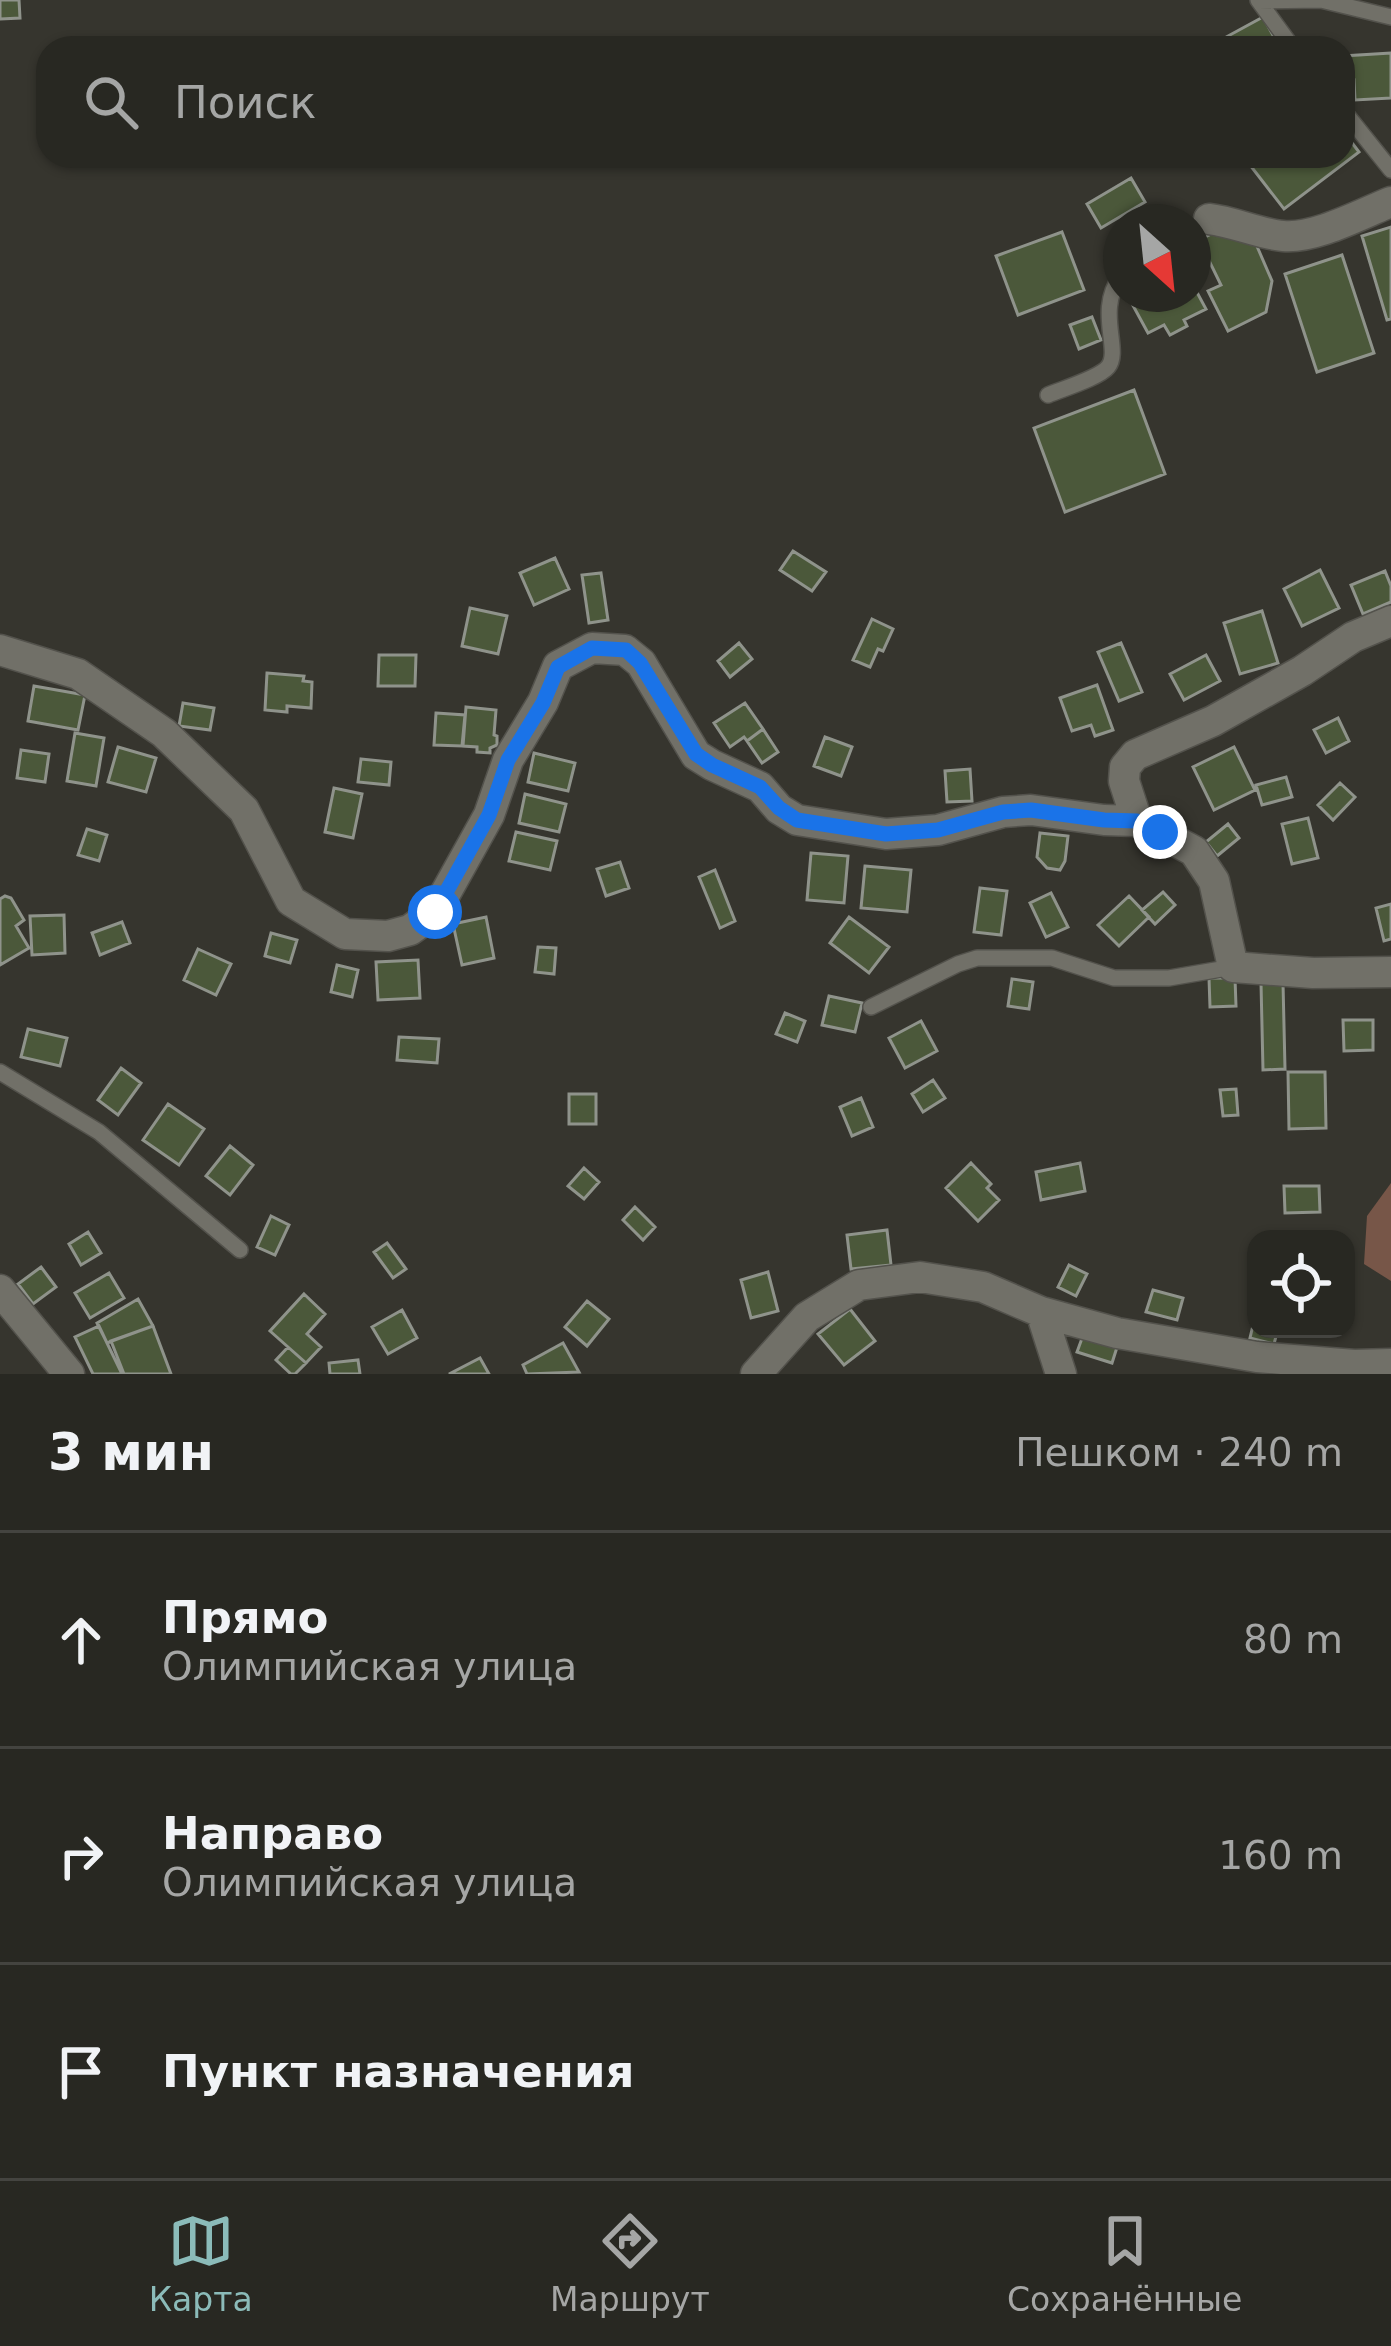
<!DOCTYPE html>
<html lang="ru">
<meta charset="utf-8">
<style>
:root{--surface:#282822;--page:#34342f;--text:#f1f3f6;--muted:#a5a6a5;--line:#444440;--accent:#8bbbb9}
body{margin:0;font-family:"DejaVu Sans",sans-serif;background:var(--page);color:var(--text)}
.controls{position:absolute;right:36px;bottom:36px;display:grid;overflow:hidden;border-radius:24px;box-shadow:0 3px 9px #0004}
.controls button{width:108px;height:108px;display:grid;place-items:center;padding:0;border:0;border-bottom:3px solid var(--line);background:var(--surface);color:var(--text);font:60px sans-serif}
.compass{position:absolute;left:1103px;top:204px;width:108px;height:108px;border-radius:50%;background:var(--surface);box-shadow:0 3px 9px #0004;rotate:153deg}
.stop{position:absolute;width:36px;height:36px;margin:-27px;border:9px solid #1a73e8;border-radius:50%;background:#fff}
.stop.end{background:#1a73e8;border-color:#fff;box-shadow:0 3px 12px #0008}
.list{margin:0;padding:0;list-style:none}
h2{display:flex;justify-content:space-between;align-items:center;height:156px;margin:0;padding:0 48px;font-size:51px}
h2 small{font-size:39px;font-weight:400;color:var(--muted)}
.list li{display:grid;grid-template-columns:78px 1fr auto;gap:36px;align-items:center;box-sizing:border-box;height:216px;padding:0 48px;border-top:3px solid var(--line)}
.list b{display:block;font-size:45px;white-space:nowrap}
.list p{margin:0;font-size:39px;white-space:nowrap;color:var(--muted)}
.list em{font-size:39px;font-style:normal;color:var(--muted)}
.icon{flex:none;width:66px;height:66px;fill:none;stroke:currentColor;stroke-width:2;stroke-linecap:round;stroke-linejoin:round}
.map{position:relative;flex:none;width:1391px;height:1374px;overflow:hidden}
.search{position:absolute;background:var(--surface);box-shadow:0 3px 9px #0004;left:36px;right:36px;top:36px;height:132px;display:flex;align-items:center;gap:30px;box-sizing:border-box;padding:0 42px;border-radius:36px;color:var(--muted);font-size:45px}
.sheet{height:804px;background:var(--surface)}
nav{display:flex;justify-content:space-around;align-items:center;box-sizing:border-box;height:168px;border-top:3px solid var(--line);background:var(--surface);font-size:33px;color:var(--muted)}
nav a{display:grid;justify-items:center;gap:6px}
nav .on{color:var(--accent)}
.map>svg:first-child{display:block}
.forest{fill:#775648}
.building{fill:#4b583a;stroke:#8f938b;stroke-width:3}
.lines{fill:none;stroke-linecap:round;stroke-linejoin:round}
.service-casing{stroke:#53524c;stroke-width:18}
.minor-casing{stroke:#53524c;stroke-width:33}
.service{stroke:#717068;stroke-width:15}
.minor{stroke:#717068;stroke-width:30}
.route{stroke:#1a73e8;stroke-width:15}
</style>
<div class="map">
<svg width="1391" height="1374" viewBox="0 0 1391 1374">
<rect width="100%" height="100%" fill="#36352e"/>
<path class="forest" d="M1391 1183V1281L1364 1264 1367 1216Z"/>
<path class="building" d="M0 0H19L20 18 0 19Z
M1263 17 1280 48H1206Z
M1391 53V98L1355 100 1354 80 1343 81V56Z
M1343 131 1359 152 1284 209 1243 156H1343Z
M1131 178 1145 202 1101 228 1087 204Z
M1228 226 1256 244 1272 281 1266 312 1228 331 1208 291 1221 285 1199 240Z
M1391 227V319L1387 320 1362 236Z
M1062 232 1084 290 1018 315 996 256Z
M1342 255 1374 353 1317 372 1285 274Z
M1193 285 1206 309 1184 320 1187 326 1170 335 1164 325 1148 333 1130 300 1141 294H1193Z
M1092 317 1101 340 1079 349 1070 325Z
M1134 390 1165 474 1065 512 1034 428Z
M793 551 826 572 812 591 780 570Z
M555 558 569 589 534 605 520 573Z
M1320 570 1339 608 1302 626 1284 589Z
M1385 571 1391 586V602L1363 614 1351 585Z
M601 573 608 620 589 623 582 575Z
M470 608 507 616 498 654 462 646Z
M1262 611 1278 663 1240 674 1224 623Z
M872 619 893 629 883 651 878 649 870 667 853 660Z
M739 643 752 659 730 677 718 661Z
M1121 643 1142 692 1119 701 1098 652Z
M379 655H416L415 686H378Z
M1206 655 1220 681 1184 700 1170 674Z
M267 673 304 676 303 681 312 682 311 708 287 706V712L265 710Z
M1097 685 1113 730 1095 736 1091 725 1072 731 1060 698Z
M34 686 85 695 78 730 28 721Z
M183 703 214 708 210 730 179 726Z
M745 703 763 729 747 741 744 737 730 747 714 723Z
M466 707 496 710 494 735 497 736V745L490 748V753L477 752V747L463 746Z
M436 713 465 715 462 746 434 745Z
M1338 718 1349 741 1326 753 1314 730Z
M763 729 778 752 762 763 747 741Z
M75 733 104 738 96 786 67 781Z
M825 737 852 747 841 776 814 766Z
M118 747 156 758 146 792 108 782Z
M1234 747 1255 790 1214 810 1193 767Z
M21 750 49 754 45 782 17 778Z
M534 753 575 763 568 791 528 782Z
M361 759 391 762 389 785 358 782Z
M970 769 972 801 947 802 945 771Z
M1286 777 1292 797 1262 805 1256 785Z
M1340 783 1355 797 1333 820 1318 805Z
M334 788 362 794 353 838 325 832Z
M525 794 566 804 559 832 519 823Z
M1308 818 1318 858 1292 864 1282 824Z
M1228 824 1239 838 1217 856 1206 842Z
M87 829 107 835 99 861 78 855Z
M516 832 557 841 550 870 509 861Z
M1040 833 1068 836 1065 861 1060 870 1047 868 1037 857Z
M811 853 848 856 844 903 807 900Z
M620 862 629 888 606 896 597 869Z
M865 866 911 870 907 912 861 908Z
M715 870 735 921 720 928 699 877Z
M980 888 1007 891 1001 935 974 932Z
M1163 892 1175 905 1155 924 1142 910Z
M1051 893 1068 927 1046 937 1030 903Z
M5 896 11 898 24 920 16 926 29 948 0 965V899Z
M1129 896 1149 917 1119 946 1098 925Z
M1391 904V939L1384 941 1376 908Z
M64 915 65 953 32 955 30 916Z
M486 917 494 958 462 965 453 924Z
M849 917 889 947 869 973 830 943Z
M122 922 130 943 100 955 92 933Z
M271 933 297 940 290 963 265 956Z
M538 947 556 948 554 974 535 972Z
M198 949 231 964 216 995 184 980Z
M418 960 420 998 378 1000 376 962Z
M337 965 358 970 352 997 331 992Z
M1209 978H1235L1236 1006 1210 1007Z
M1012 979 1033 982 1029 1009 1008 1006Z
M1261 983H1283L1285 1069 1263 1070Z
M829 996 862 1003 855 1032 822 1025Z
M785 1013 805 1021 797 1042 776 1034Z
M1343 1020H1373V1050L1344 1051Z
M921 1021 937 1051 905 1068 889 1038Z
M28 1029 67 1038 60 1066 21 1057Z
M399 1037 439 1039 437 1063 397 1060Z
M121 1068 141 1083 118 1115 98 1100Z
M1288 1072H1325L1326 1128 1289 1129Z
M933 1080 945 1098 923 1112 912 1094Z
M1236 1089 1238 1115 1223 1116 1220 1090Z
M569 1094H596V1124H569Z
M861 1098 873 1127 852 1136 840 1107Z
M168 1104 204 1129 179 1165 143 1140Z
M230 1146 253 1165 230 1195 206 1176Z
M971 1163 991 1184 987 1188 999 1200 978 1221 946 1188Z
M1080 1163 1085 1191 1041 1200 1036 1172Z
M584 1168 599 1182 584 1199 568 1186Z
M1284 1186H1319L1320 1212 1285 1213Z
M635 1207 655 1227 643 1240 623 1220Z
M271 1216 289 1225 275 1255 257 1247Z
M887 1230 891 1265 851 1269 847 1235Z
M88 1232 101 1253 81 1265 69 1244Z
M387 1243 406 1269 393 1278 374 1252Z
M1069 1265 1087 1274 1076 1296 1058 1287Z
M41 1267 56 1287 33 1304 18 1284Z
M768 1272 778 1311 751 1318 741 1280Z
M109 1273 124 1298 90 1318 75 1293Z
M1153 1290 1183 1298 1177 1320 1146 1312Z
M304 1294 325 1314 307 1334 321 1347 306 1363 270 1331Z
M138 1299 153 1326 107 1343 97 1323Z
M587 1301 609 1319 587 1346 565 1327Z
M850 1309 875 1341 844 1365 818 1334Z
M402 1310 417 1338 388 1354 372 1327Z
M1255 1317 1256 1329H1278L1274 1344 1250 1338Z
M99 1326 107 1343 122 1374H93L75 1337Z
M153 1326 171 1374H124L111 1341Z
M1085 1330 1119 1341 1112 1363 1077 1352Z
M563 1343 579 1372 527 1374 523 1365Z
M288 1347 306 1363 295 1374H291L276 1360Z
M480 1358 489 1374H449Z
M358 1360 360 1374H330L329 1363Z"/>
<g class="lines">
<g class="service-casing">
<path id="service" d="M1258 0 1293 48
M1259 1 1321 0 1391 17
M1343 110 1391 170
M1048 395C1062 389 1099 378 1108 367 1122 350 1095 311 1121 276
M871 1007 958 964 977 958H1052L1114 978H1169L1233 967
M0 1072 99 1132 240 1250"/>
</g>
<g class="minor-casing">
<path id="minor" d="M1209 219C1235 222 1259 234 1283 236 1315 239 1361 214 1391 202
M1391 621 1353 637 1302 671 1213 721 1135 755 1125 767 1124 781 1137 821 1194 851 1214 881 1233 967 1313 973 1391 972
M0 650 78 674 164 733 244 810 291 901 345 934 388 936 410 930 435 912 489 815 508 760 543 702 558 666 592 648 625 650 641 663 696 755 712 765 760 787 779 809 797 820 886 834 938 830 1003 812 1031 810 1104 820 1137 821
M0 1290 69 1374
M1041 1312 1061 1374
M756 1374 807 1317 859 1285 920 1277 983 1287 1041 1312 1117 1333 1257 1357 1354 1365 1391 1364"/>
</g>
<use href="#service" class="service"/>
<use href="#minor" class="minor"/>
</g>
<g class="lines">
<path class="route" d="M435 912 489 815 508 760 543 703 558 667 592 648 626 650 640 663 696 754 712 765 760 787 779 808 797 820 886 834 938 830 1003 812 1031 810 1104 820 1137 821 1160 832"/>
</g>
</svg>
<div class="controls">
<button><svg class="icon" aria-label="locate" viewBox="0 0 24 24"><circle cx="12" cy="12" r="6"/><path d="M12 2v4M12 18v4M2 12h4M18 12h4"/></svg></button>
</div>
<svg class="compass" viewBox="-18 -18 36 36"><path d="M0-13l5 13h-10z" fill="#e53935"/><path d="M0 13l5-13h-10z" fill="#a5a6a5"/></svg>
<div class="stop" style="left:435px;top:912px"></div>
<div class="stop end" style="left:1160px;top:832px"></div>
<div class="search"><svg class="icon" aria-label="search" viewBox="0 0 24 24"><circle cx="10" cy="10" r="6"/><path d="M15 15l6 6"/></svg>Поиск</div>
</div>
<section class="sheet">
<h2>3 мин<small>Пешком · 240 m</small></h2>
<ul class="list">
<li><svg class="icon" aria-label="ahead" viewBox="0 0 24 24"><path d="M12 20V5M6 11l6-6 6 6"/></svg><div><b>Прямо</b><p>Олимпийская улица</p></div><em>80 m</em></li>
<li><svg class="icon" aria-label="right" viewBox="0 0 24 24"><path d="M7 20v-9h11M14 6l5 5-5 5"/></svg><div><b>Направо</b><p>Олимпийская улица</p></div><em>160 m</em></li>
<li><svg class="icon" aria-label="arrive" viewBox="0 0 24 24"><path d="M6 21V4h12l-3 4 3 4H6"/></svg><div><b>Пункт назначения</b></div></li>
</ul>
</section>
<nav>
<a class="on"><svg class="icon" aria-label="map" viewBox="0 0 24 24"><path d="M3 6l6-2 6 2 6-2v14l-6 2-6-2-6 2zM9 4v14M15 6v14"/></svg>Карта</a>
<a><svg class="icon" aria-label="directions" viewBox="0 0 24 24"><path d="M12 3l9 9-9 9-9-9zM9 14v-3h6M13 9l2 2-2 2"/></svg>Маршрут</a>
<a><svg class="icon" aria-label="saved" viewBox="0 0 24 24"><path d="M7 4h10v16l-5-4-5 4z"/></svg>Сохранённые</a>
</nav>
